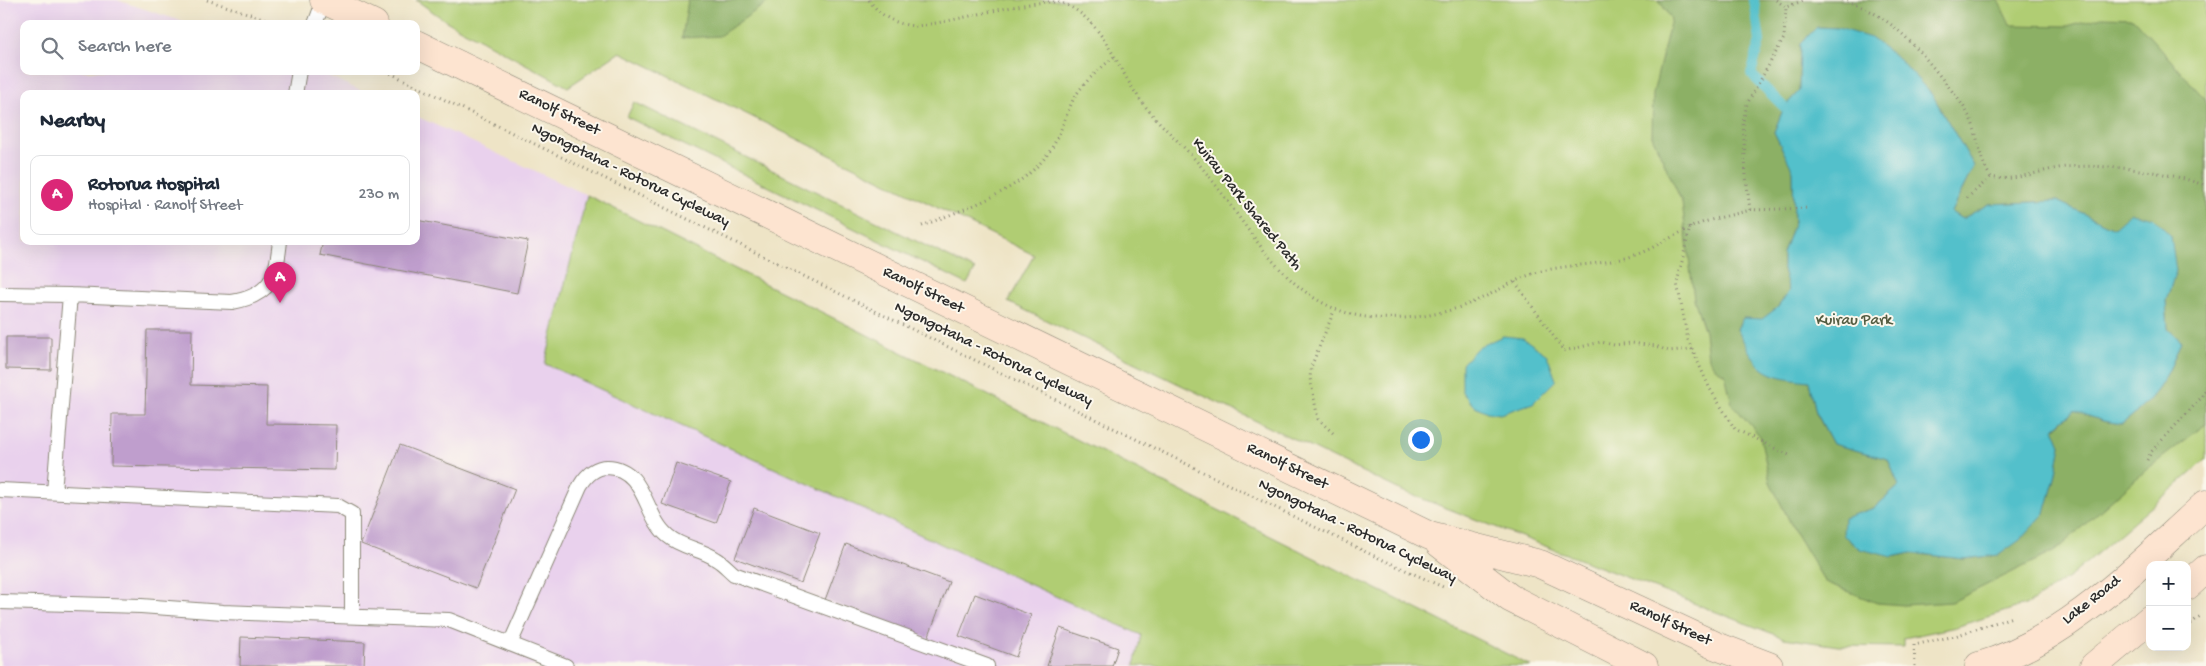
<!DOCTYPE html>
<meta charset="utf-8">
<style>
:root{--surface:#fff;--page:#f6f6f7;--text:#1f2937;--muted:#747a83;--line:#e0e1e3;--accent:#db2777}
body{margin:0;font-family:"Gochi Hand",sans-serif;background:var(--page);color:var(--text)}
.controls{position:absolute;right:15px;bottom:15px;display:grid;overflow:hidden;border-radius:10px;box-shadow:0 5px 20px #0002}
.controls button{width:45px;height:45px;display:grid;place-items:center;padding:0;border:0;border-bottom:1px solid var(--line);background:var(--surface);color:var(--text);font:25px sans-serif}
.you{position:absolute;left:1420px;top:439px;width:18px;height:18px;margin:-12px;border:4px solid #fff;border-radius:50%;background:#1a73e8;box-shadow:0 0 0 8px #1a73e833}
.badge{display:grid;place-items:center;width:32px;height:32px;border-radius:50%;background:var(--accent);color:#fff;font-size:16px;font-weight:700}
.pin{position:absolute;translate:-50% -41px;filter:drop-shadow(0 1px 2px #0008)}
.pin::after{content:'';position:absolute;top:26px;width:18px;height:15px;background:inherit;clip-path:polygon(0 0,100% 0,50% 100%)}
.list{margin:0;padding:0;list-style:none}
h2{display:flex;justify-content:space-between;align-items:center;height:65px;margin:0;padding:0 20px;font-size:21px}
h2 small{font-size:16px;font-weight:400;color:var(--muted)}
.list li{display:grid;grid-template-columns:32px 1fr auto;gap:15px;align-items:center;box-sizing:border-box;height:80px;margin:0 10px 10px;padding:0 10px;border:1px solid var(--line);border-radius:10px}
.list b{display:block;font-size:19px;white-space:nowrap}
.list p{margin:0;font-size:16px;white-space:nowrap;color:var(--muted)}
.list em{font-size:16px;font-style:normal;color:var(--muted)}
.icon{flex:none;width:28px;height:28px;fill:none;stroke:currentColor;stroke-width:2;stroke-linecap:round;stroke-linejoin:round}
.map{position:relative;flex:none;width:2206px;height:666px;overflow:hidden}
.search{position:absolute;background:var(--surface);box-shadow:0 5px 20px #0002;left:20px;top:20px;width:400px;height:55px;display:flex;align-items:center;gap:12px;box-sizing:border-box;padding:0 18px;border-radius:10px;color:var(--muted);font-size:19px}
.panel{position:absolute;background:var(--surface);box-shadow:0 5px 20px #0002;left:20px;top:90px;width:400px;height:155px;border-radius:10px}
.map>svg:first-child{display:block}
.built{fill:#e9d1ed}
.green{fill:#b0cd73;stroke:#6e7c4f}
.forest{fill:#8cb065;stroke:#5c6e48;fill-rule:evenodd}
.water{fill:#52c0cb;stroke:#3e767b}
.lines{fill:none;stroke-linecap:round;stroke-linejoin:round}
.stream{stroke:#52c0cb;stroke-width:10}
.building{fill:#bf9ecd}
.service-casing{stroke:#8c8878;stroke-width:16}
.secondary-casing{stroke:#8c8878;stroke-width:29}
.path{stroke:#8c8878;stroke-width:3;stroke-dasharray:1 4;stroke-linecap:butt}
.service{stroke:#fff;stroke-width:14}
.secondary{stroke:#fde4d0;stroke-width:28}
.labels{text-anchor:middle;dominant-baseline:central;stroke-width:4;stroke-linejoin:round;paint-order:stroke}
.street-label{font-size:16px;fill:#2b2b2b;stroke:#fbf7ec}
.park-label{font-size:16px;fill:#535c41;stroke:#fbf7ec}
</style>
<div class="map">
<svg width="2206" height="666" viewBox="0 0 2206 666">
<rect width="100%" height="100%" fill="#fbf7ec"/>
<filter id="ink" filterUnits="userSpaceOnUse"><feTurbulence type="fractalNoise" baseFrequency=".02" numOctaves="2"/><feDisplacementMap in="SourceGraphic" scale="10" xChannelSelector="R" yChannelSelector="G"/><feConvolveMatrix kernelMatrix="1 2 1 2 8 2 1 2 1" color-interpolation-filters="sRGB"/></filter>
<filter id="wash" filterUnits="userSpaceOnUse"><feTurbulence type="fractalNoise" baseFrequency=".0096" numOctaves="4" result="noise"/><feDisplacementMap in="SourceGraphic" scale="20" xChannelSelector="R" yChannelSelector="G"/><feGaussianBlur stdDeviation="1.12" result="paint"/><feColorMatrix in="noise" values="0 0 0 0 0 0 0 0 0 0 0 0 0 0 0 0 0 1.4 0 .05"/><feComposite in="paint" operator="in"/></filter>
<g filter="url(#wash)">
<rect width="100%" height="100%" fill="#eee4c6"/>
<path class="built" d="M0 0H117L190 24H24V71H318L367 94H24V241H416V116L587 195 546 364 1141 635 1134 666H0Z"/>
<path class="green" d="M416 0H2206V460L2071 576 2028 604 1956 627 1904 638V647L1838 646 1784 638 1402 491 1008 302 1034 255 620 52 568 87 446 21Z
M634 102 975 270 967 284 627 117Z
M587 195 1531 666H1134L1141 635 545 364Z"/>
<path class="forest" d="M688 0H771L719 36 682 38Z
M1659 0H1998L2010 25 2067 26 2102 17 2133 18 2206 100V424L2146 470 2055 551 1952 602 1904 605 1877 603 1825 582 1796 534 1770 482 1760 436 1732 404 1725 374 1715 368 1708 358 1705 332 1694 299 1682 202 1652 136 1653 94 1671 19ZM1817 27 1838 28 1933 96 1974 166 1951 212 1962 219 1989 204 2057 201 2114 228 2176 271 2166 301 2168 329 2181 341C2166 381 2156 398 2122 424L2103 421 2074 411 2054 429 2061 445 2055 478 2045 513 1999 555 1964 559 1911 553 1892 557 1844 518 1874 508 1899 486 1888 459 1833 444 1816 413 1809 380C1762 377 1759 369 1737 329L1743 318 1762 320 1778 307 1789 291 1783 269V253L1794 222 1793 170 1774 132 1784 107 1799 91 1800 44Z"/>
<path class="water" d="M1817 27 1838 28 1871 38 1899 59 1933 96 1974 166 1951 212 1962 219 1989 204 2057 201 2114 228 2131 213 2153 218 2171 236 2176 271 2166 301 2168 329 2181 341C2166 381 2156 398 2122 424L2103 421 2074 411 2054 428 2061 445 2055 478 2045 513 2020 540 1999 555 1964 559 1911 553 1892 557 1860 549 1843 535 1844 518 1874 508 1899 486 1888 459 1833 444 1816 412 1809 381C1761 376 1759 371 1737 329L1743 318 1762 319 1778 307 1789 291 1783 269V253L1794 222 1793 171 1774 132 1784 107 1799 91 1800 44Z
M1503 336 1523 338 1547 355 1556 380 1533 403 1500 414 1487 412 1473 405 1462 392V364L1478 347Z"/>
<g class="lines">
<path class="stream" d="M1754 0 1760 41 1751 74 1784 107"/>
</g>
<g id="blocks">
<path class="building" d="M416 220 528 241 517 293 320 255 323 241H416Z
M147 330H192L191 385 267 387 266 424 336 425 335 470 111 466 112 414H145Z
M6 337H51V370L6 369Z
M400 445 515 489 476 588 361 544Z
M676 463 731 482 716 523 662 504Z
M754 508 820 533 801 583 735 558Z
M846 544 949 582 928 638 825 600Z
M975 594 1031 615 1016 657 959 636Z
M1060 628 1118 648 1112 666H1047Z
M241 637 365 642 364 666H240Z"/>
</g>
</g>
<g filter="url(#ink)">
<use href="#blocks" fill-opacity="0" stroke="#8c8878" stroke-width="1"/>
<g class="lines">
<g class="service-casing">
<path id="service" d="M315 24 324 0
M295 94 299 71
M0 294 70 295 232 302C272 295 276 277 280 241
M0 490 338 506 352 514V616
M54 492 70 295
M0 602 141 606 223 612 449 620 566 666
M510 644 580 486C586 476 595 467 607 467 646 468 644 517 668 536 682 548 702 549 716 559 723 563 728 569 734 574L987 666"/>
</g>
<g class="secondary-casing">
<path id="secondary" d="M324 0 374 24
M416 44 1430 536 1540 564 1714 645 1769 666
M1439 543 1510 598 1644 666
M2187 586 2206 569
M1979 666C2068 640 2138 565 2206 504
M2094 666 2150 619"/>
</g>
<path class="path" d="M207 0 281 24
M869 0C881 17 895 24 915 26 952 23 1024 0 1058 2 1098 13 1114 60 1135 92 1152 119 1178 139 1198 163 1251 224 1286 313 1377 318 1413 320 1448 314 1480 299 1498 291 1516 279 1535 273 1563 264 1598 266 1629 257 1650 251 1668 238 1688 229 1706 219 1730 216 1750 210L1746 176 1743 122 1747 104 1784 38 1786 7 1805 0
M1776 0 1786 7
M1842 0C1886 12 1912 41 1940 76 1950 89 1962 102 1969 116 1980 136 1977 158 1991 177 2014 183 2042 169 2066 167 2106 164 2169 171 2206 186
M386 71 1370 554 1443 587
M1967 198 1991 177
M1750 210 1809 208
M922 226C965 208 1018 193 1047 155 1059 139 1065 117 1073 100 1083 82 1100 69 1115 56
M1690 227 1677 283 1688 340 1710 389 1735 429 1791 456
M1515 282 1564 351 1601 342 1614 345 1631 343 1656 346 1668 351 1692 349
M1333 433 1318 419 1310 378 1311 367 1334 311
M2147 460 2151 452 2201 398 2206 389
M2187 627 2200 616
M1915 666 1914 645 1955 636 2012 617"/>
<use href="#service" class="service"/>
<use href="#secondary" class="secondary"/>
</g>
</g>
<g class="labels">
<g class="street-label">
<text transform="translate(559 113) rotate(26)">Ranolf Street</text>
<text transform="translate(630 176) rotate(26)">Ngongotaha - Rotorua Cycleway</text>
<text transform="translate(1246 205) rotate(51)">Kuirau Park Shared Path</text>
<text transform="translate(923 291) rotate(26)">Ranolf Street</text>
<text transform="translate(993 355) rotate(26)">Ngongotaha - Rotorua Cycleway</text>
<text transform="translate(1287 467) rotate(26)">Ranolf Street</text>
<text transform="translate(1357 532) rotate(26)">Ngongotaha - Rotorua Cycleway</text>
<text transform="translate(2092 601) rotate(-38)">Lake Road</text>
<text transform="translate(1670 624) rotate(25)">Ranolf Street</text>
</g>
<g class="park-label">
<text x="1854" y="321">Kuirau Park</text>
</g>
</g>
</svg>
<div class="controls">
<button>+</button>
<button>−</button>
</div>
<div class="you"></div>
<div class="pin badge" style="left:280px;top:303px">A</div>
<div class="search"><svg class="icon" aria-label="search" viewBox="0 0 24 24"><circle cx="10" cy="10" r="6"/><path d="M15 15l6 6"/></svg>Search here</div>
<section class="panel">
<h2>Nearby<small></small></h2>
<ul class="list">
<li><span class="badge">A</span><div><b>Rotorua Hospital</b><p>Hospital · Ranolf Street</p></div><em>230 m</em></li>
</ul>
</section>
</div>
